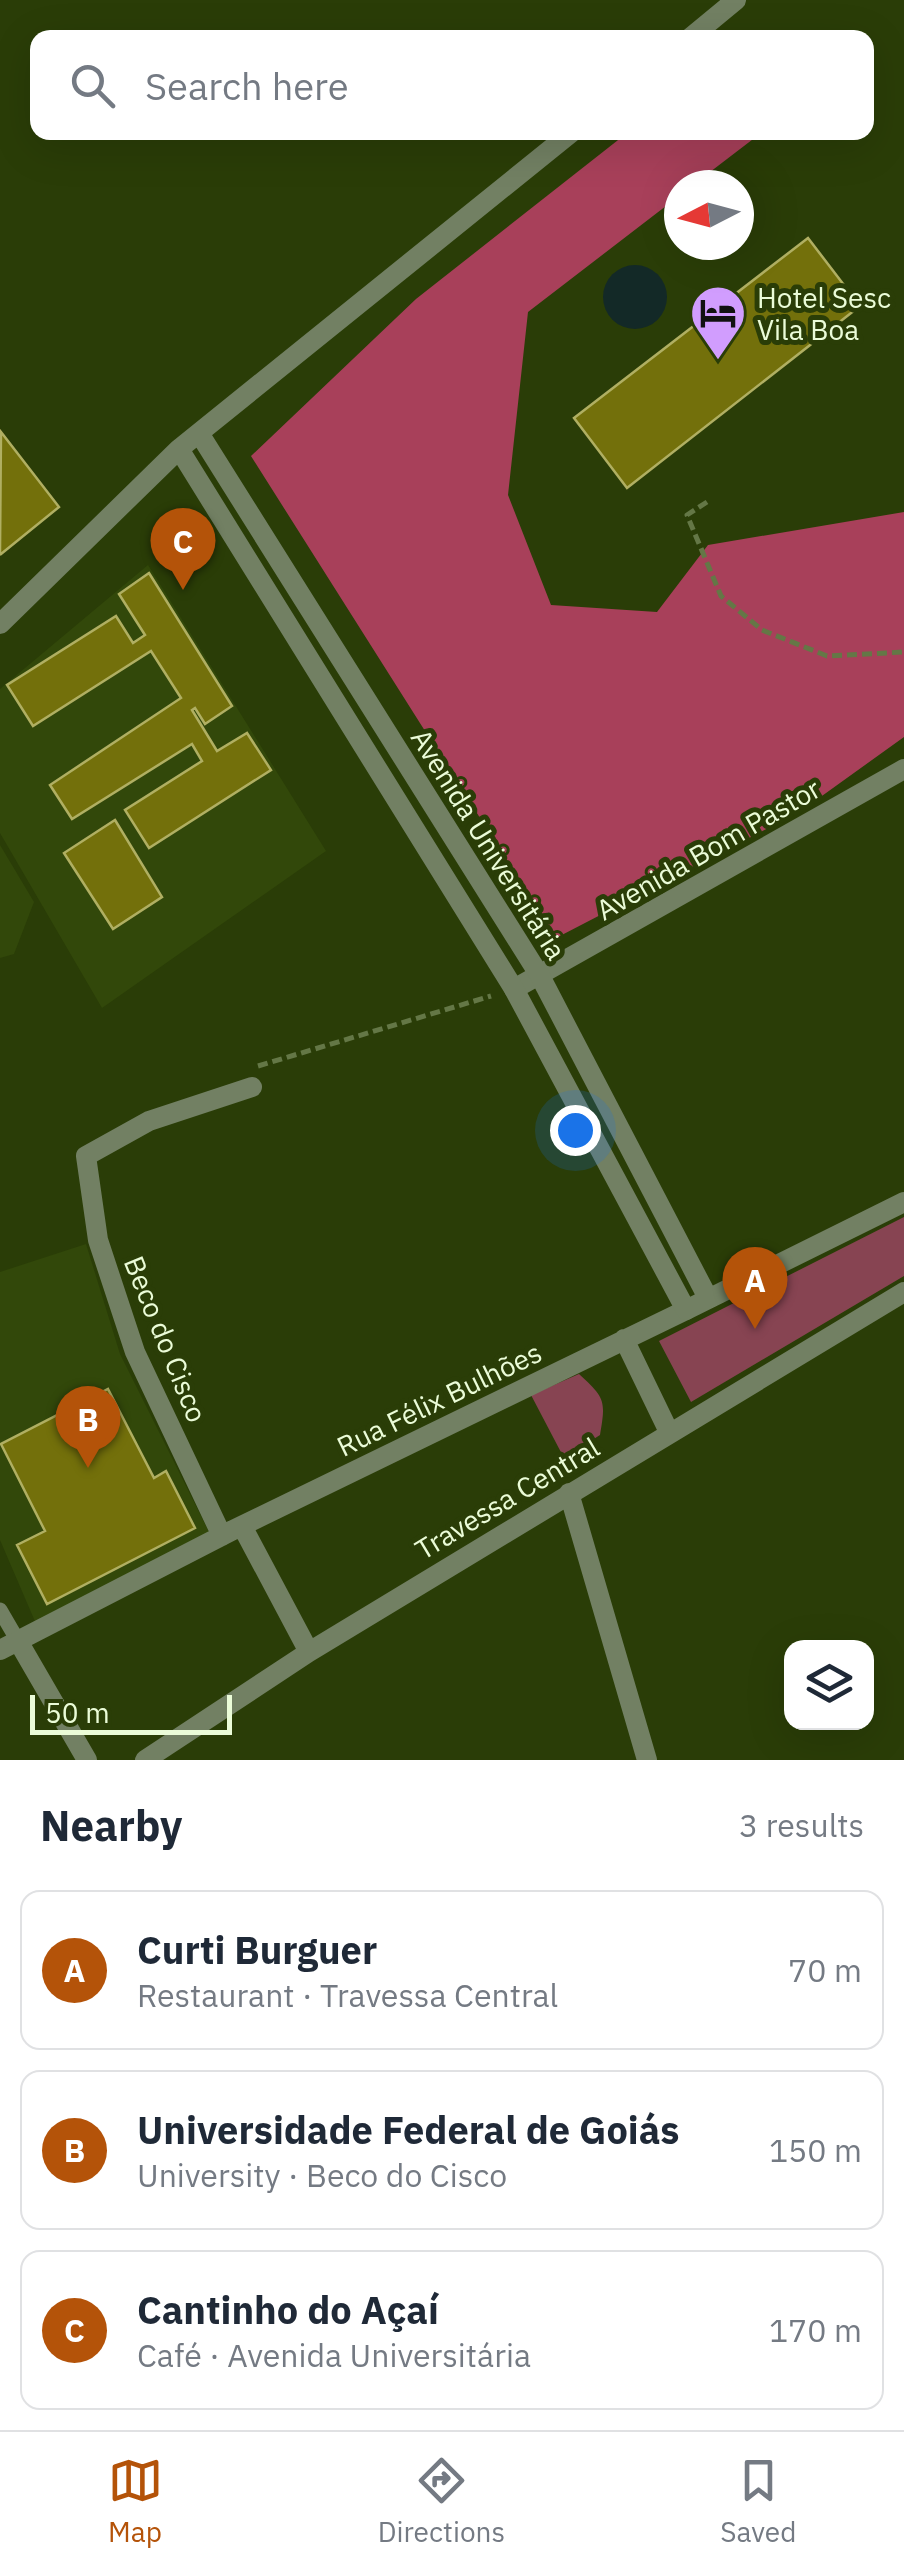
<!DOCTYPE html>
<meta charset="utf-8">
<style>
:root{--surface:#fff;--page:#f2f2f3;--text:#1f2937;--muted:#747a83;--line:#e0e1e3;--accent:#b45309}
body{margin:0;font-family:"IBM Plex Sans",sans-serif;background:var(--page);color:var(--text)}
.controls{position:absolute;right:30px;bottom:30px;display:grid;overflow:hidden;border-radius:20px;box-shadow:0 10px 40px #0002}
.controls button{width:90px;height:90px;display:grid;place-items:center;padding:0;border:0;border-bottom:2px solid var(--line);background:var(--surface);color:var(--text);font:50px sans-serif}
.compass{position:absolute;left:664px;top:170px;width:90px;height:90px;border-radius:50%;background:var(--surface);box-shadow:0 10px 40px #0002;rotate:264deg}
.scale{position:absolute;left:30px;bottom:25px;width:202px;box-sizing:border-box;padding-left:10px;border:5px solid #ebfcd8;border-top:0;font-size:28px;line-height:35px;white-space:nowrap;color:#ebfcd8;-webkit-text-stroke:8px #2a3d07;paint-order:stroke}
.you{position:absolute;left:575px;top:1130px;width:35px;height:35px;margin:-25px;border:8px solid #fff;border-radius:50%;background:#1a73e8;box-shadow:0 0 0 15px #1a73e833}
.badge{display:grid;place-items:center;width:65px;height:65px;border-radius:50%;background:var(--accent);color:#fff;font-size:32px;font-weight:700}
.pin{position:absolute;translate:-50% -82px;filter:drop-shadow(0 2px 5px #0008)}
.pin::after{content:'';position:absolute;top:52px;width:35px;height:30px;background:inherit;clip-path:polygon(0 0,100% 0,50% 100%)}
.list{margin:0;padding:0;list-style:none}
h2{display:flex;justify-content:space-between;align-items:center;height:130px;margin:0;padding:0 40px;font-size:42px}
h2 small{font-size:32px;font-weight:400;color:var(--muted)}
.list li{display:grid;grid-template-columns:65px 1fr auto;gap:30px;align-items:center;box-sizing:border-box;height:160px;margin:0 20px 20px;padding:0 20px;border:2px solid var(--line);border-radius:20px}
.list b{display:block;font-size:38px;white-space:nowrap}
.list p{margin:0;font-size:32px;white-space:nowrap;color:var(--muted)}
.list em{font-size:32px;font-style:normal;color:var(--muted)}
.icon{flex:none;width:55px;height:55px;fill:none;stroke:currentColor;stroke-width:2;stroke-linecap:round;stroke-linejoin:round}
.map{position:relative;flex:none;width:904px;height:1760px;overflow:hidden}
.search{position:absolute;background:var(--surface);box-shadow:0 10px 40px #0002;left:30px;right:30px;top:30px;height:110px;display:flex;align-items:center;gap:25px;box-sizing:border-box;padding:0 35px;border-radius:20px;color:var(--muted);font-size:38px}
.sheet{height:670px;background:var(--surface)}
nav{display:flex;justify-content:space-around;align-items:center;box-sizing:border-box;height:140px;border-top:2px solid var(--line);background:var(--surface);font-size:28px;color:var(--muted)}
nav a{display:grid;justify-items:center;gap:5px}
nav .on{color:var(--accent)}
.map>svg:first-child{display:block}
.built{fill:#32480a}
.green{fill:#874452}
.forest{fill:#a8405a}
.water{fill:#132927}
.building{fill:#73700b;stroke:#b0af62;stroke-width:2.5}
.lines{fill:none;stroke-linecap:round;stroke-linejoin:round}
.path{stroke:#647746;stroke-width:5;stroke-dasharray:10 5;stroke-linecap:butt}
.service{stroke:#728063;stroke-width:15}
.minor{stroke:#728063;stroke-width:20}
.tertiary{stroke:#728063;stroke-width:20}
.labels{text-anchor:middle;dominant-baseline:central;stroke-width:10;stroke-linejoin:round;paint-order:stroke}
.poi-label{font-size:28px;fill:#ebfcd8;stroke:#2a3d07;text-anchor:start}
.street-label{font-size:28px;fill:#ebfcd8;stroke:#2a3d07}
</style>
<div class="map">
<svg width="904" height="1760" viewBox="0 0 904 1760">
<rect width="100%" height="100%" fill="#2a3d07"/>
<path class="built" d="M148 565 326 851 102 1008 0 833V689Z
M0 845 34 902 14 954 0 958Z
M86 1244 120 1354 211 1536 37 1626 0 1540V1272Z"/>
<path class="green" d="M904 1217V1276L691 1402 659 1341Z
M579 1374C605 1398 606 1400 600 1435L564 1458 531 1395Z"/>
<path class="forest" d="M627 133H761L693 185H679V196L528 312 508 495 551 605 657 612 708 545 904 512V737L801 811 556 938 251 456 416 299Z"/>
<path class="water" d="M603 297a32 32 0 1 1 64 0a32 32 0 1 1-64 0Z"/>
<path class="building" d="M808 238 860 306 627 488 574 418Z
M1 432 59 507 1 554 0 552Z
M149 573 232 706 205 724 195 708 192 710 217 751 247 733 271 770 149 848 125 810 202 761 192 744 72 819 50 785 181 698 151 651 33 726 7 685 116 616 133 643 145 635 119 594Z
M115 820 162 897 113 929 64 853Z
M108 1389 154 1478 166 1471 195 1528 47 1604 17 1545 45 1531 1 1444Z"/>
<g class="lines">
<path class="path" d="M707 502 687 515 721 596 762 630 827 656 904 652
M258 1066 491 996"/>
<path class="service" d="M0 1610 18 1641"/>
<path class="minor" d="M514 989 904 769
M624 1339 669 1432
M569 1493 647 1760
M242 1526 309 1652
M222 1536 135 1352 98 1240 86 1156 149 1121 252 1087
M18 1641 87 1760
M0 1650 233 1530 686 1310
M145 1760 309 1652 904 1292"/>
<path class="tertiary" d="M690 38 736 0
M199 433 540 976 708 1298
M179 449 514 989 686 1310 904 1202
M0 624 179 449 572 132"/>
</g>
<defs>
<g id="hotel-pin" transform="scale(2.875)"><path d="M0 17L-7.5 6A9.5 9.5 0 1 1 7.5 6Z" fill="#d19dfe" stroke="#2a3d07"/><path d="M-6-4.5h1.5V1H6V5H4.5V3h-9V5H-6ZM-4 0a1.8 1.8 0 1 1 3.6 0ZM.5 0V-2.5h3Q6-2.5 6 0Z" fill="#111"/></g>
</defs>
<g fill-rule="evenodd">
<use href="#hotel-pin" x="718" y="313"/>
</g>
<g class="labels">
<g class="poi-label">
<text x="757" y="297">Hotel Sesc<tspan x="757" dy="32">Vila Boa</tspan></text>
</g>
<g class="street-label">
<text transform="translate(489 844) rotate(58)">Avenida Universitária</text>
<text transform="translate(708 849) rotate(-30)">Avenida Bom Pastor</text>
<text transform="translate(166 1339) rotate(68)">Beco do Cisco</text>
<text transform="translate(439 1399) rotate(-26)">Rua Félix Bulhões</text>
<text transform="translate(507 1498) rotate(-31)">Travessa Central</text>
</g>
</g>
</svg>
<div class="controls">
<button><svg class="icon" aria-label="layers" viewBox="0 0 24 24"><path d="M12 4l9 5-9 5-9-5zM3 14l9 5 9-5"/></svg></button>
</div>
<svg class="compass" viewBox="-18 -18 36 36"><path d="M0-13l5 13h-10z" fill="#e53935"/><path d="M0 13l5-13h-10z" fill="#747a83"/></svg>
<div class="scale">50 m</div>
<div class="you"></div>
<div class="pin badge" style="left:755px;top:1329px">A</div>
<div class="pin badge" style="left:88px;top:1468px">B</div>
<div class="pin badge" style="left:183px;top:590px">C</div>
<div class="search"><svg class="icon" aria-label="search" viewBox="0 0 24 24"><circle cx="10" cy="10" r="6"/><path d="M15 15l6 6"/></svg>Search here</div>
</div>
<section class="sheet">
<h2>Nearby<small>3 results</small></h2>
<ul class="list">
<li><span class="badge">A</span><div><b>Curti Burguer</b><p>Restaurant · Travessa Central</p></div><em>70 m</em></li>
<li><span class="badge">B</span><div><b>Universidade Federal de Goiás</b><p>University · Beco do Cisco</p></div><em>150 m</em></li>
<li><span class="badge">C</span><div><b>Cantinho do Açaí</b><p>Café · Avenida Universitária</p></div><em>170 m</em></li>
</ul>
</section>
<nav>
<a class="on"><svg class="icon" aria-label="map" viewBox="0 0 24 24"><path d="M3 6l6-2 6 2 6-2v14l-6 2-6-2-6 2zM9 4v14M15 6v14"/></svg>Map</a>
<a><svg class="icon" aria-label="directions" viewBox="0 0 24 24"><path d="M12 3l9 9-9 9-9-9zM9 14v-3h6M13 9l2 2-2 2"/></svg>Directions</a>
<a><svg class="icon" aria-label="saved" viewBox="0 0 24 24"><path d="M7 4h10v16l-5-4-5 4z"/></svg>Saved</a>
</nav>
